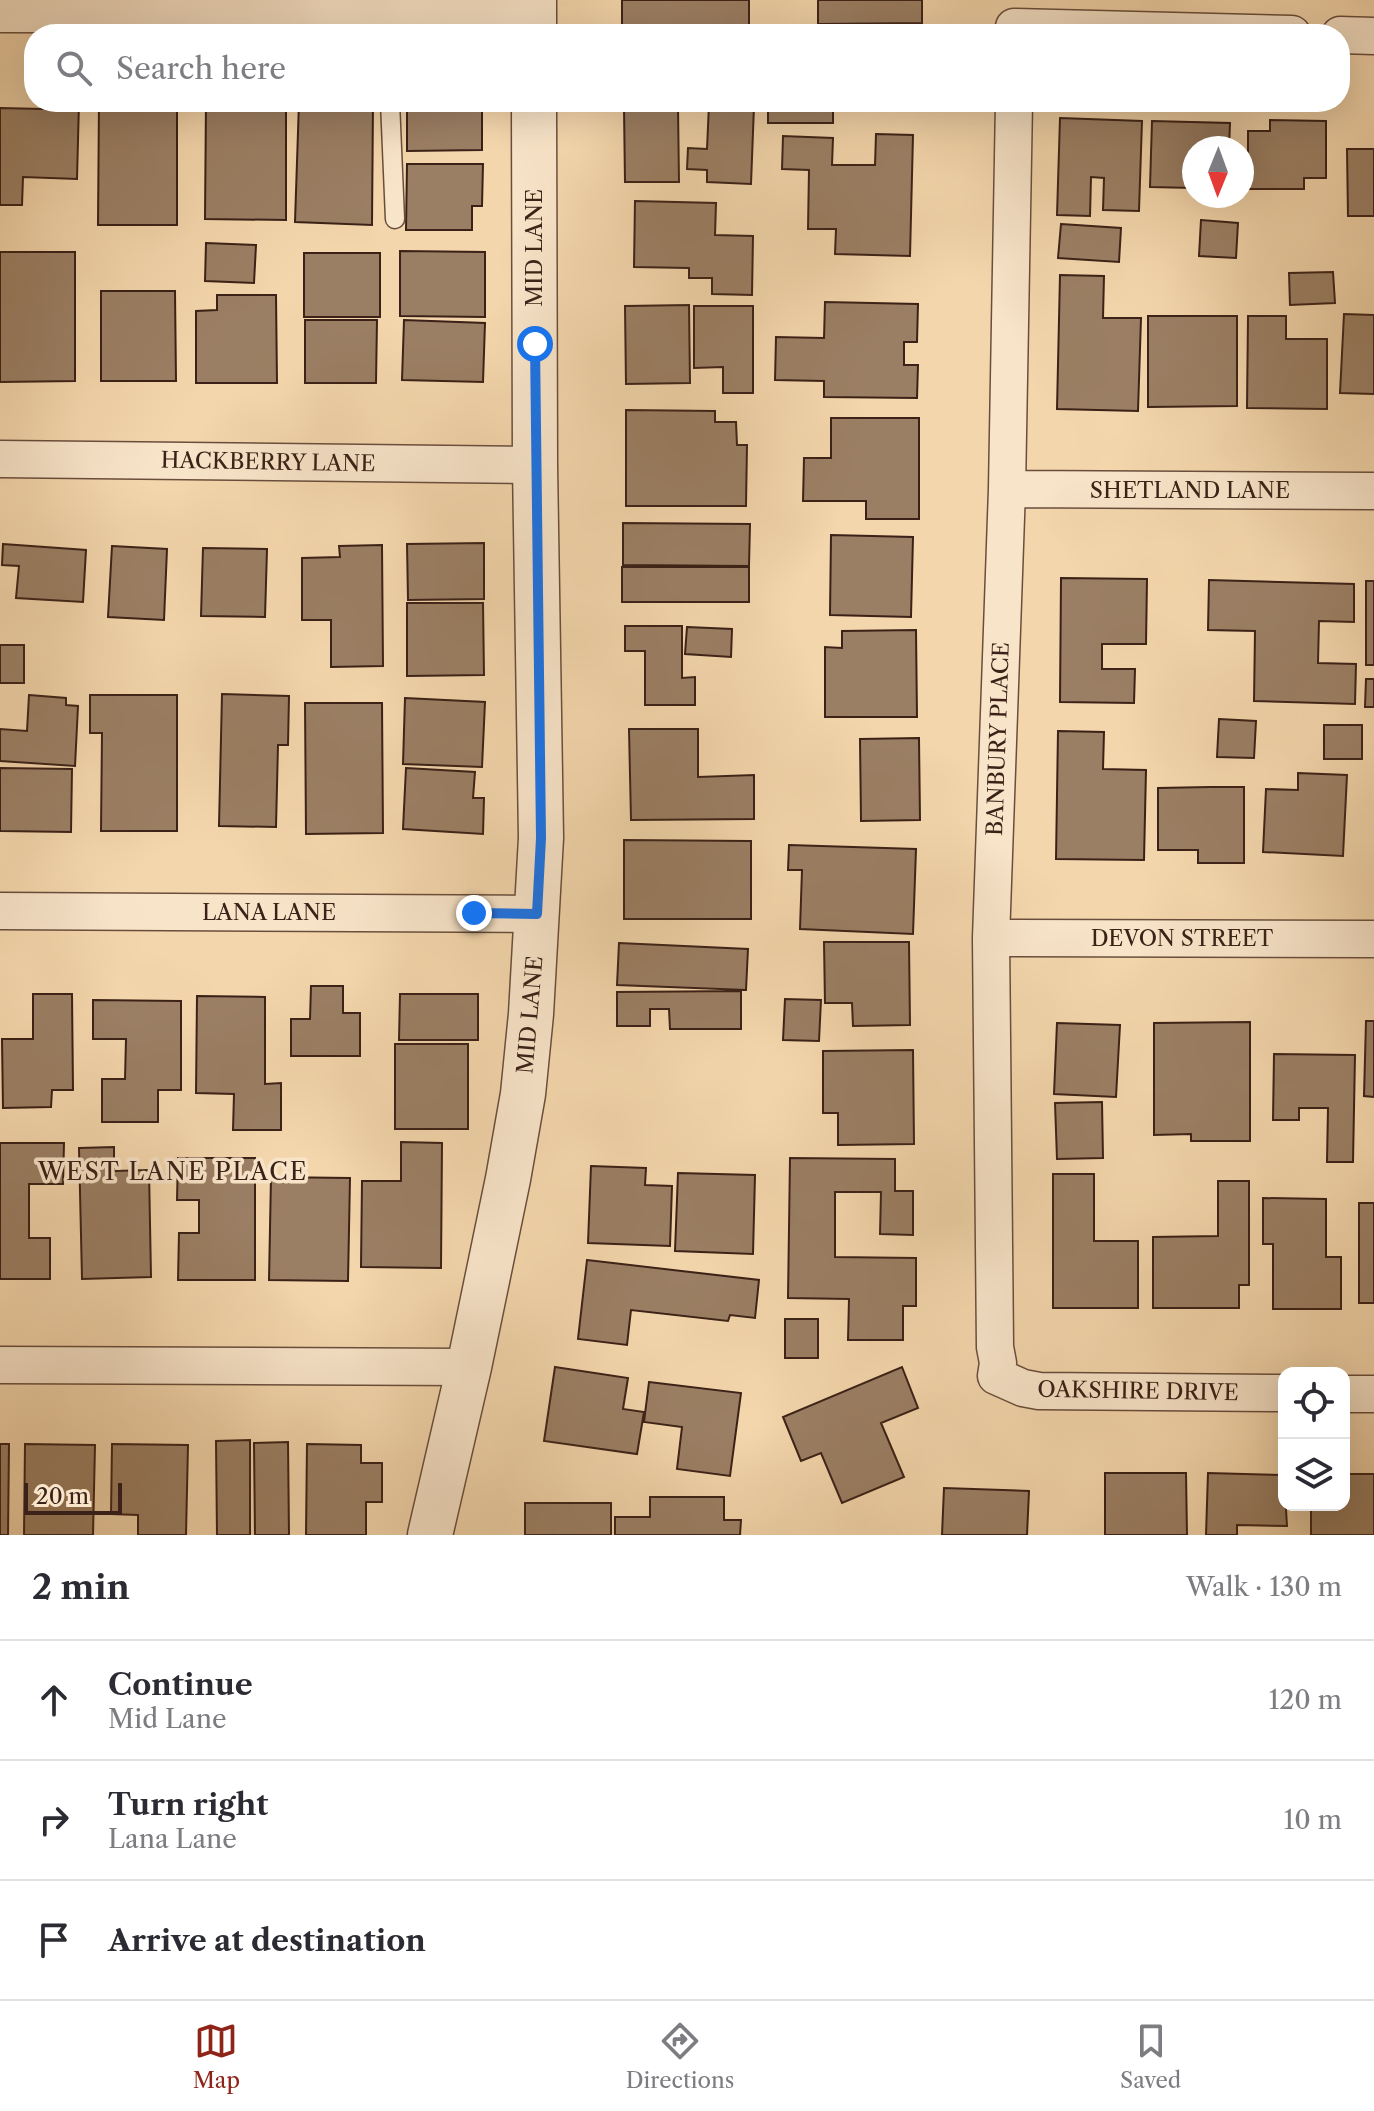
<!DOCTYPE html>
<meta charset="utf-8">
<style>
:root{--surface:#fff;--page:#f7f7f7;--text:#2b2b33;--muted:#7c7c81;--line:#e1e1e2;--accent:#8f2418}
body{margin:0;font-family:"Libre Caslon Text",serif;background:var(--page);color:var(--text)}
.controls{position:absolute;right:24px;bottom:24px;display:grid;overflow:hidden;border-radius:16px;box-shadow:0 8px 32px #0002}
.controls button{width:72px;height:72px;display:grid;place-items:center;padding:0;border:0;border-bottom:2px solid var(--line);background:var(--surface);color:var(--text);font:40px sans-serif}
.compass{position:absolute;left:1182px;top:136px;width:72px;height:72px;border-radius:50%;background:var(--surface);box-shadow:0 8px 32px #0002;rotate:181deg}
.scale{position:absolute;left:24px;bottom:20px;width:98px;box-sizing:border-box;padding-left:8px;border:4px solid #3b2117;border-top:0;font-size:22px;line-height:28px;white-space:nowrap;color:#3b2117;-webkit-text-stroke:6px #f8e4c9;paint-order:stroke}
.stop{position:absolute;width:24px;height:24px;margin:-18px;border:6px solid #1a73e8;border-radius:50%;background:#fff}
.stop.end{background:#1a73e8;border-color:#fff;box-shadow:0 2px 8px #0008}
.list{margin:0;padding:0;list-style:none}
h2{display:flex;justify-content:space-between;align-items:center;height:104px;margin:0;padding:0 32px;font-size:34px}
h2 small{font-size:26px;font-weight:400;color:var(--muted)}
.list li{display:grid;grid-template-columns:52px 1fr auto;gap:24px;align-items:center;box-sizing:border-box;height:120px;padding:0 32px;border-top:2px solid var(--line)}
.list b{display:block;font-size:30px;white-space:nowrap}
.list p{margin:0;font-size:26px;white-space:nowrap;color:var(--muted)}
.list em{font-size:26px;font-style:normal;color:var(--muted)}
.icon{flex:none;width:44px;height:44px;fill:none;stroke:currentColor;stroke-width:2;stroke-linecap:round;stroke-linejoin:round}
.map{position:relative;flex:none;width:1374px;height:1535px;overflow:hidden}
.search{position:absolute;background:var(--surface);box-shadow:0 8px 32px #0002;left:24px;right:24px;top:24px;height:88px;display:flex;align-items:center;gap:20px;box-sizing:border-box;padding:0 28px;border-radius:32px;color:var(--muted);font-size:30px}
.sheet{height:464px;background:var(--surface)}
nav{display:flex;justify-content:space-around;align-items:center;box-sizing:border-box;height:112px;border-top:2px solid var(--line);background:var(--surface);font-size:22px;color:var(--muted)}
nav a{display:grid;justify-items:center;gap:4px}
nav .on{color:var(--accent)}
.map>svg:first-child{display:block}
.building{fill:#9b7f64;stroke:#3b2117;stroke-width:2}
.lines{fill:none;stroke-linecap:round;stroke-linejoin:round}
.service-casing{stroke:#694e3c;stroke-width:21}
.minor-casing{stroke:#694e3c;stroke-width:39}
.tertiary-casing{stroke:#694e3c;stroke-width:47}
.service{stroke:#f8e4c9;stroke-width:18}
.minor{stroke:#f8e4c9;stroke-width:36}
.tertiary{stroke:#f8e4c9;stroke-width:44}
.route{stroke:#1a73e8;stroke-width:10}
.labels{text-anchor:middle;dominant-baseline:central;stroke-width:7;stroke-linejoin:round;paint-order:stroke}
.street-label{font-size:22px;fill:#3b2117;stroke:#f8e4c9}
.neighbourhood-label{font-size:24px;letter-spacing:2px;fill:#3b2117;stroke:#f8e4c9}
</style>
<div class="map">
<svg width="1374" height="1535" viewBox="0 0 1374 1535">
<rect width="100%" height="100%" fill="#f4d6ac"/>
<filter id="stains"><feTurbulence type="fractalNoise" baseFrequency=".0025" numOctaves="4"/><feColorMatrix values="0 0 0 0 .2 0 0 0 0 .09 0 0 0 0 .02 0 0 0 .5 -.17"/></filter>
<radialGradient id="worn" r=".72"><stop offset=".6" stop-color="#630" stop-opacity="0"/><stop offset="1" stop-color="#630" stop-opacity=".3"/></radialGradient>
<path class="building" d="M622 0H749V34H622Z
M818 0H922V23L818 24Z
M826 31 922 32V34H826Z
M44 102H79L77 179 23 177 22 205H0V108L43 109Z
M99 102H177V225H98Z
M206 102H286V220L205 219Z
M299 102H373L372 225 295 222Z
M407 102H482V150L407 151Z
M768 102H922L833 103V123H768Z
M709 104 754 106 751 184 707 182V170L687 169 688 148 707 149Z
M624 107H678L679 182H625Z
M1060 118 1142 121 1139 211 1103 210 1104 178 1091 177 1090 216 1057 215Z
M1270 120 1326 121V178H1304V189H1248V131H1270Z
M1152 121 1230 123 1229 148H1194V188L1150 187Z
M876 134 913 135 910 256 835 254 836 229H808L809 170 782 169 783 136 833 138 832 165H875Z
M1347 149H1374V216H1348Z
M407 164H483L482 206H472V230H406Z
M635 201 716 203 715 235 753 236 752 295 712 294V278H689V268L634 267Z
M1201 220 1238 223 1236 258 1199 256Z
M1061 224 1121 228 1119 262 1058 258Z
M206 243 256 245 254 283 205 281Z
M400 251 485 252V317L400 316Z
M0 252H75V381L0 382Z
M304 253H380V317H304Z
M1333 272 1335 303 1290 305 1289 273Z
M1060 275 1104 276 1103 318H1141L1138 411 1057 409Z
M101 291H175L176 381H101Z
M217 295H276L277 383H196V311L217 310Z
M825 302 918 304 917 342H904V365H918L917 398 824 397V381L775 380 776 337 824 338Z
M689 305 690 383 626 384 625 306Z
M694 306H753V393H723V367L694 368Z
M1344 314 1374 315V394L1340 393Z
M1148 316H1237V406L1148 407Z
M1248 316H1286V339H1327V409L1247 408Z
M305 320H377L376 383H305Z
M404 320 485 323 483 382 402 380Z
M626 410 715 411V422H736L737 445H747L746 506H626Z
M831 418H919V519H866V501H803L804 458H831Z
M623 523 750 524 749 566 623 565Z
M831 535 913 537 911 617 830 615Z
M484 543V599L408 600 407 544Z
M3 544 86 550 83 602 16 598 19 566 2 565Z
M382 545 383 666 331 667V620H302V558L340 557 339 546Z
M112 546 167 549 164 620 108 617Z
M203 548 267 549 265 617 201 616Z
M622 567H749V602H622Z
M1061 578 1147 579 1146 644H1102V669H1135L1134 703 1060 702Z
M1209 580 1354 584V622L1319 621 1318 663 1356 664 1355 704 1254 701 1255 631 1208 630Z
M1366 581H1374V665H1366Z
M407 603H483L484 675 407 676Z
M625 626H682V678L695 677V705H645V651H625Z
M687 627 732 629 731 657 685 654Z
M916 630 917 717H825V647L842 648V631Z
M0 645H24V683H0Z
M1366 679H1374V707H1365Z
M222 694 289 696 288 745H278L276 827 219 826Z
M29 695 66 698V705L78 706 75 766 0 761V729L27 731Z
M90 695H177V831H101L102 733H90Z
M405 698 485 702 482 767 403 764Z
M305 703H382L383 833 306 834Z
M1219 719 1256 721 1254 758 1217 757Z
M1324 725H1362V759H1324Z
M629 729H698V777L754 775V819L631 820Z
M1058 731 1104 732 1103 769 1146 770 1144 860 1056 859Z
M919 738 920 820 861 821 860 739Z
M0 768 72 769 71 832 0 831Z
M406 768 475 772 473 798H484L483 834 403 829Z
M1298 773 1347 775 1343 856 1263 852 1266 789 1298 790Z
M1210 787H1244V863H1198V850H1158V788Z
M624 840 751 841V919H624Z
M789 845 916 849 913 934 800 929 802 870H788Z
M824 942H909L910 1025 853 1026 852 1003H825Z
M619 943 748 949 746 990 617 985Z
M311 986H343V1013H360V1056H291V1019H310Z
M741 991V1029H670L669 1009H650V1026H617V992Z
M33 994H72L73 1090H52L51 1107 3 1108 2 1039H33Z
M400 994H478V1040H399Z
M197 996 265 997V1084L281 1083V1130H233L234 1094 196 1093Z
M785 999 821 1000 819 1041 783 1040Z
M93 1000 181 1001V1090H158V1122H102V1079H125L126 1039H93Z
M1366 1021H1374V1097L1364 1096Z
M1250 1022V1141H1191V1134L1154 1135V1023Z
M1057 1023 1120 1025 1116 1097 1054 1094Z
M395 1044H468V1129H395Z
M913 1050 914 1144 838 1145V1113H823V1051Z
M1274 1054 1355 1055 1353 1162H1327L1328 1108H1299V1120H1273Z
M1102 1102 1103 1158 1057 1159 1055 1103Z
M401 1142 442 1143 441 1268 361 1267 362 1181H401Z
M0 1143H64L63 1184H29V1238H50V1279H0Z
M114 1147V1171L149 1170 151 1277 82 1279 79 1148Z
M178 1158H255V1280H178L179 1233H199V1200H177Z
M790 1158 895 1159V1191H913V1235L880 1234 881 1192H835V1257L916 1258V1306H903V1340H848L849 1299 788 1298Z
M591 1166 646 1168 645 1185 672 1186 670 1246 588 1243Z
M678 1173 755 1175 753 1254 675 1251Z
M1053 1174H1094V1241H1138V1308H1053Z
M271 1177 350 1178 348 1281 269 1280Z
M1218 1181H1249V1285H1239V1308H1153V1237L1218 1236Z
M1263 1198 1326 1199V1257H1341V1309H1273V1244H1263Z
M1359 1203H1374V1303H1359Z
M587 1260 759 1280 755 1318 730 1315 728 1321 631 1310 627 1345 578 1339Z
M785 1319H818V1358H785Z
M555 1367 628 1378 623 1409 644 1412 637 1454 544 1441Z
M902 1367 918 1408 881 1423 904 1477 842 1503 821 1453 801 1461 783 1417Z
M649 1382 741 1393 730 1476 677 1469 682 1427 644 1422Z
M250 1440V1535H217L216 1441Z
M288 1442 289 1535H255L254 1443Z
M0 1444H9L8 1535H0Z
M25 1444 95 1445 93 1535H24Z
M112 1444 188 1445 186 1535H138V1515L111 1514Z
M307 1444 361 1445V1463H382V1502H366V1535H306Z
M1105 1473H1186L1187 1535H1105Z
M1208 1473 1284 1475 1287 1526 1237 1525V1535H1206Z
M1344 1474H1374V1535H1311V1505H1344Z
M944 1488 1029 1491 1027 1535H942Z
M650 1497H724V1520H741L740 1535H615V1517H650Z
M525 1503H611V1535H525Z"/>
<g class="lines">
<g class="service-casing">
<path id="service" d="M390 102 395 219"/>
</g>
<g class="minor-casing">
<path id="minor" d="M0 14 534 15
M1014 27 1292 34
M1340 35 1374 36
M1014 102 1007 489 991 938 995 1347 998 1363 996 1376 1023 1388 1039 1391 1284 1393
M0 459 535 465
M1007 489 1374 491
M0 911 537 914
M991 938 1374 939
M0 1365 469 1367
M1344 1394H1374"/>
</g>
<g class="tertiary-casing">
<path id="tertiary" d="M534 34V0
M430 1535 469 1367 508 1179 523 1094 531 1014 541 838 535 465 534 102"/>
</g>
<use href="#service" class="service"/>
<use href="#minor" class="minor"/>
<use href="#tertiary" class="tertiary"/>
</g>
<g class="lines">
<path class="route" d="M474 913 537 914 541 838 535 344"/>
</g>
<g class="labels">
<g class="street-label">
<text transform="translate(534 248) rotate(-90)">MID LANE</text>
<text transform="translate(268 462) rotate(1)">HACKBERRY LANE</text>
<text x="1190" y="490">SHETLAND LANE</text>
<text transform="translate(998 739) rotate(-88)">BANBURY PLACE</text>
<text x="269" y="912">LANA LANE</text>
<text x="1182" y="938">DEVON STREET</text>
<text transform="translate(530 1015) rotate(-85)">MID LANE</text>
<text transform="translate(1138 1391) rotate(1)">OAKSHIRE DRIVE</text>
</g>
<g class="neighbourhood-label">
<text x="173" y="1171">WEST LANE PLACE</text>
</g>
</g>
<rect width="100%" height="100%" filter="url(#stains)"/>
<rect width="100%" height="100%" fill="url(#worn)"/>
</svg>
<div class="controls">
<button><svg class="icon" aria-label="locate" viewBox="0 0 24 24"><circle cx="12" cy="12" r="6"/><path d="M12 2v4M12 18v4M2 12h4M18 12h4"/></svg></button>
<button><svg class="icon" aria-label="layers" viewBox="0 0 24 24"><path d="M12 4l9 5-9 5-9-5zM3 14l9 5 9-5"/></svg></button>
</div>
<svg class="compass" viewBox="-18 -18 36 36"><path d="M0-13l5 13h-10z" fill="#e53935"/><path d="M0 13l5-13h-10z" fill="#7c7c81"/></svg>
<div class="scale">20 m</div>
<div class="stop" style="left:535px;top:344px"></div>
<div class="stop end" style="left:474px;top:913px"></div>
<div class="search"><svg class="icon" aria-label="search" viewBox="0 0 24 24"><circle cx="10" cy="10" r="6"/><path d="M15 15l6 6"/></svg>Search here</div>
</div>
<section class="sheet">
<h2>2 min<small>Walk · 130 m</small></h2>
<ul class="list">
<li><svg class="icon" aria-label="ahead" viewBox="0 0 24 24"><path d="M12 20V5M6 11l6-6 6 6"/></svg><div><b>Continue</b><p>Mid Lane</p></div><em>120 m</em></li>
<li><svg class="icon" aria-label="right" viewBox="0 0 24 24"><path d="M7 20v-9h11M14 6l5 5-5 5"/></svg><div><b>Turn right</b><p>Lana Lane</p></div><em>10 m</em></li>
<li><svg class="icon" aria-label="arrive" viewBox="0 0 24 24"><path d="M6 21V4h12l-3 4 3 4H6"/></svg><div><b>Arrive at destination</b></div></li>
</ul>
</section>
<nav>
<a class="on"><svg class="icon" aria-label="map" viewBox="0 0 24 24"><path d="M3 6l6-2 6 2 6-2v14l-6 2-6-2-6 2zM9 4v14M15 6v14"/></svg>Map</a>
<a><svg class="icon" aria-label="directions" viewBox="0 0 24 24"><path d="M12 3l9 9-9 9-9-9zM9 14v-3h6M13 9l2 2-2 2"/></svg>Directions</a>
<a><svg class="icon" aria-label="saved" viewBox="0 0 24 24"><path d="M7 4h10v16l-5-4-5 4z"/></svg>Saved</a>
</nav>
